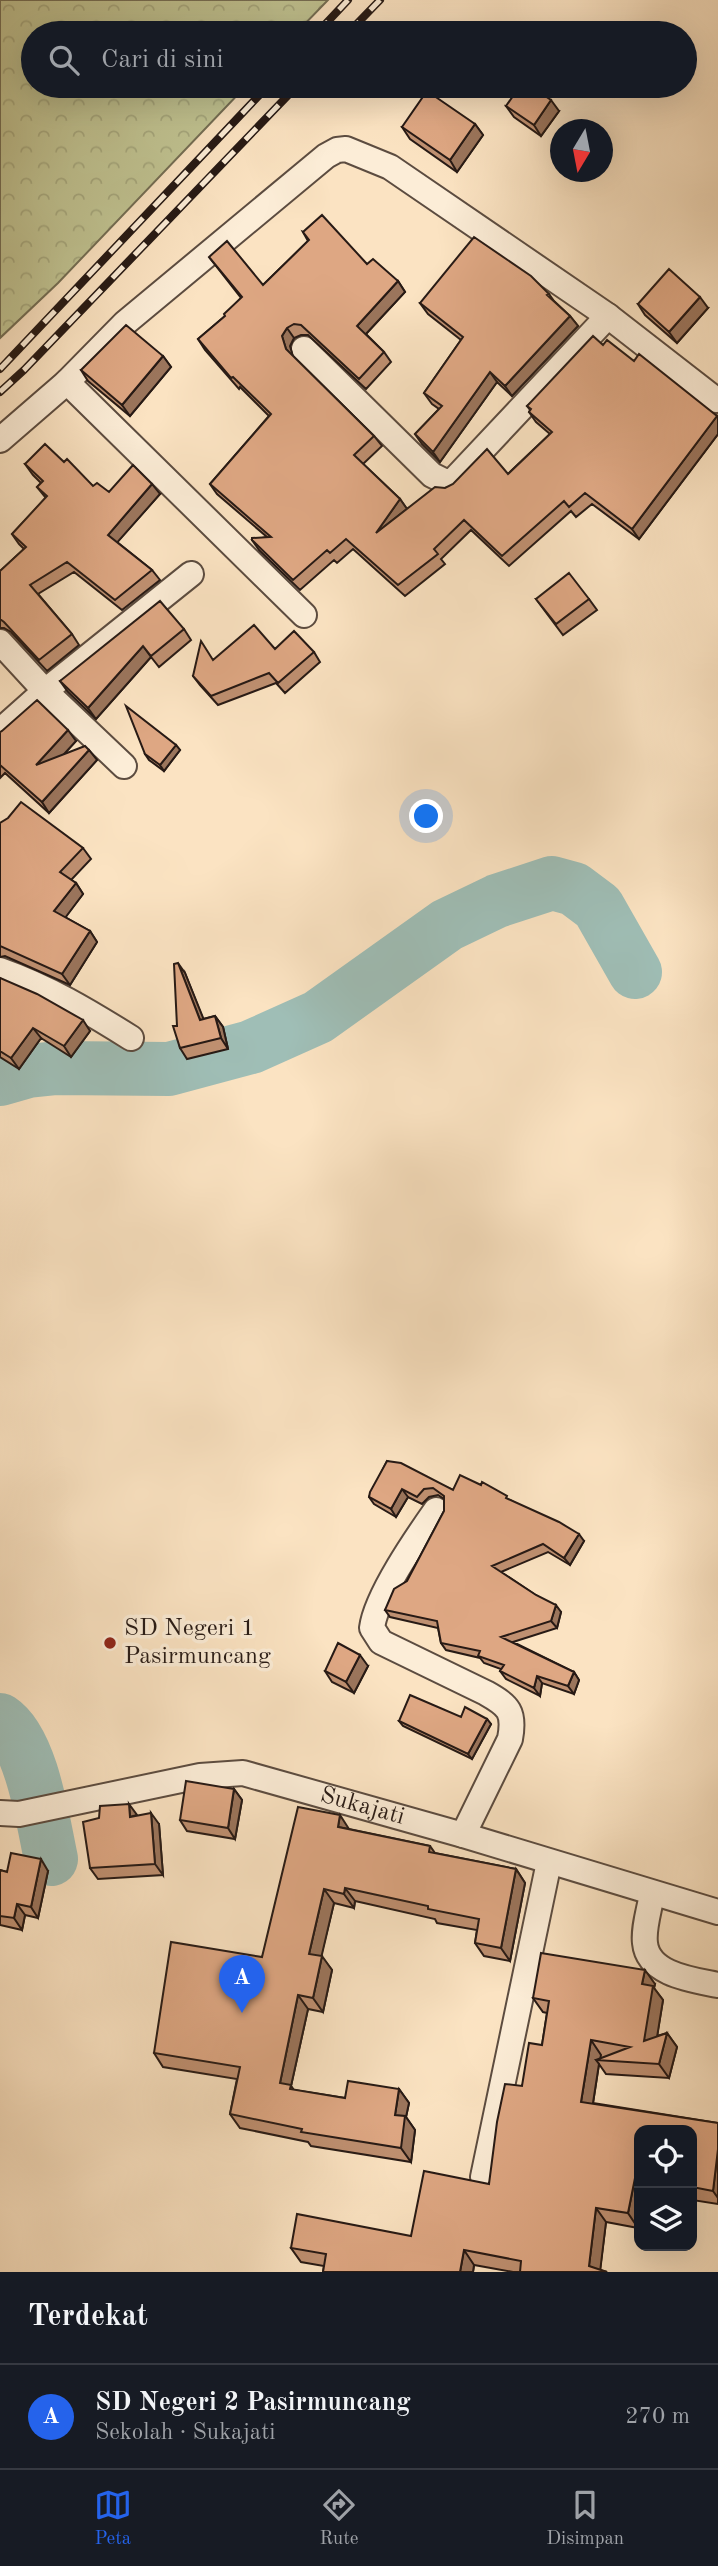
<!DOCTYPE html>
<html lang="id">
<meta charset="utf-8">
<style>
:root{--surface:#171b24;--page:#242831;--text:#f1f3f6;--muted:#9ea1a6;--line:#363941;--accent:#2563eb}
body{margin:0;font-family:"Old Standard TT",serif;background:var(--page);color:var(--text)}
.controls{position:absolute;right:21px;bottom:21px;display:grid;overflow:hidden;border-radius:14px;box-shadow:0 7px 28px #0002}
.controls button{width:63px;height:63px;display:grid;place-items:center;padding:0;border:0;border-bottom:2px solid var(--line);background:var(--surface);color:var(--text);font:35px sans-serif}
.compass{position:absolute;left:550px;top:119px;width:63px;height:63px;border-radius:50%;background:var(--surface);box-shadow:0 7px 28px #0002;rotate:190deg}
.you{position:absolute;left:427px;top:817px;width:24px;height:24px;margin:-18px;border:5px solid #fff;border-radius:50%;background:#1a73e8;box-shadow:0 0 0 10px #1a73e833}
.badge{display:grid;place-items:center;width:46px;height:46px;border-radius:50%;background:var(--accent);color:#fff;font-size:23px;font-weight:700}
.pin{position:absolute;translate:-50% -58px;filter:drop-shadow(0 2px 4px #0008)}
.pin::after{content:'';position:absolute;top:37px;width:24px;height:21px;background:inherit;clip-path:polygon(0 0,100% 0,50% 100%)}
.list{margin:0;padding:0;list-style:none}
h2{display:flex;justify-content:space-between;align-items:center;height:91px;margin:0;padding:0 28px;font-size:30px}
h2 small{font-size:23px;font-weight:400;color:var(--muted)}
.list li{display:grid;grid-template-columns:46px 1fr auto;gap:21px;align-items:center;box-sizing:border-box;height:105px;padding:0 28px;border-top:2px solid var(--line)}
.list b{display:block;font-size:26px;white-space:nowrap}
.list p{margin:0;font-size:23px;white-space:nowrap;color:var(--muted)}
.list em{font-size:23px;font-style:normal;color:var(--muted)}
.icon{flex:none;width:38px;height:38px;fill:none;stroke:currentColor;stroke-width:2;stroke-linecap:round;stroke-linejoin:round}
.map{position:relative;flex:none;width:718px;height:2272px;overflow:hidden}
.search{position:absolute;background:var(--surface);box-shadow:0 7px 28px #0002;left:21px;right:21px;top:21px;height:77px;display:flex;align-items:center;gap:18px;box-sizing:border-box;padding:0 24px;border-radius:38px;color:var(--muted);font-size:26px}
.sheet{height:196px;background:var(--surface)}
nav{display:flex;justify-content:space-around;align-items:center;box-sizing:border-box;height:98px;border-top:2px solid var(--line);background:var(--surface);font-size:19px;color:var(--muted)}
nav a{display:grid;justify-items:center;gap:4px}
nav .on{color:var(--accent)}
.map>svg:first-child{display:block}
.forest{fill:url(#forest-crowns);stroke:#746e54;stroke-width:2}
.lines{fill:none;stroke-linecap:round;stroke-linejoin:round}
.river{stroke:#9fbeb6;stroke-width:54}
.minor-casing{stroke:#5c4c40;stroke-width:28}
.minor{stroke:#fcedd7;stroke-width:24}
.rail-casing{stroke:#271a15;stroke-width:8}
.rail{stroke:#fcedd7;stroke-width:5;stroke-dasharray:16;stroke-linecap:butt}
.wall{fill:#bf9071;stroke:#271a15;stroke-width:2}
.shaded-wall{fill:#9b755c;stroke:#271a15;stroke-width:2}
.building{fill:#dea783;stroke:#271a15;stroke-width:2}
.poi-dot{fill:#8f2418;stroke:#fcedd7;stroke-width:2.5}
.labels{text-anchor:middle;dominant-baseline:central;stroke-width:7;stroke-linejoin:round;paint-order:stroke}
.poi-label{font-size:24px;fill:#271a15;stroke:#fcedd7;text-anchor:start}
.street-label{font-size:24px;fill:#271a15;stroke:#fcedd7}
</style>
<div class="map">
<svg width="718" height="2272" viewBox="0 0 718 2272">
<defs>
<pattern id="forest-crowns" width="20" height="18" patternUnits="userSpaceOnUse" patternTransform="scale(1.75)"><rect width="20" height="18" fill="#c0c392"/><path d="M2 6a3 3 0 1 1 6 0M12 15a3 3 0 1 1 6 0" fill="none" stroke="#a5a77d"/></pattern>
</defs>
<rect width="100%" height="100%" fill="#fbe3c2"/>
<filter id="stains"><feTurbulence type="fractalNoise" baseFrequency=".00286" numOctaves="4"/><feColorMatrix values="0 0 0 0 .2 0 0 0 0 .09 0 0 0 0 .02 0 0 0 .5 -.17"/></filter>
<radialGradient id="worn" r=".72"><stop offset=".6" stop-color="#630" stop-opacity="0"/><stop offset="1" stop-color="#630" stop-opacity=".3"/></radialGradient>
<path class="forest" d="M0 0H328L296 33H33V86H246L58 283 0 338Z"/>
<g class="lines">
<path class="river" d="M0 1079 28 1071 57 1068 169 1069 251 1047 318 1017 447 925 497 901 552 883 574 889 598 907 635 972
M0 1720C32 1741 43 1822 51 1859"/>
<g class="minor-casing">
<g id="minor">
<path d="M304 349 432 475 450 484 608 316"/>
<path d="M67 382 304 615"/>
<path d="M0 440 67 382 125 323 326 156 337 150 346 149 390 167 608 316 716 400"/>
<path d="M0 642 45 691 124 766"/>
<path d="M0 731 45 691 191 574"/>
<path d="M0 970C48 987 88 1011 131 1038"/>
<path d="M436 1510C417 1537 376 1596 372 1628L381 1642 486 1693C509 1706 515 1712 510 1739L463 1835"/>
<path id="s1" d="M0 1813 19 1814 200 1776 243 1773 463 1835 718 1912"/>
<path d="M652 1893C650 1908 643 1928 645 1943 648 1975 694 1980 718 1985"/>
<path d="M483 2177 549 1862"/>
</g>
</g>
<use href="#minor" class="minor"/>
<g class="rail-casing">
<path id="rail" d="M317 33 348 0
M348 33 380 0
M0 369 268 86
M0 392 24 370 297 86"/>
</g>
<use href="#rail" class="rail"/>
</g>
<path class="wall" d="M506 106 559 111 541 136 514 117Z
M475 124 483 135 457 172 410 139 402 127Z
M303 232 367 264 398 281 405 292 366 334 384 352 391 362 366 389 308 335H301L294 338 290 346 292 355 374 436 382 446 363 464 400 499 407 509 445 488 508 474 550 434 536 422 529 412 530 410 527 406 603 345 634 361 717 416 718 418V434L639 539 592 504 576 517 571 511 509 566 471 530 441 559 445 564 405 596 353 549 337 563 334 560 300 590 259 550 252 540 267 537 217 494 210 484 269 416 240 387 239 389 205 350 198 339 225 316 241 298 209 257 263 285 308 241Z
M549 294 554 301 570 316 578 326 512 396 497 382 440 462 422 444 415 434 439 409 432 404 424 393 461 340 428 314 420 303Z
M638 304 708 308 677 343 645 315Z
M163 356 171 367 130 416 88 381 81 370Z
M64 462 93 486 109 492 160 494 117 542 152 570 160 580 122 610 74 572 38 594 72 634 79 645 47 671 11 632 4 628H0V571L24 549 19 544 12 534 46 498 37 487 41 483 33 475 25 464Z
M536 599H589L597 610 563 635Z
M184 629 191 640 159 667 151 657 96 719 68 692 60 681Z
M275 649 314 652 320 662 285 693 276 683 218 705 200 685 193 676 213 660Z
M0 732 76 741 64 754 89 750 97 760 49 813 5 773 0 778Z
M176 745 180 750 164 771 149 760 145 754Z
M0 823 83 848 91 859 71 880 76 883 83 894 65 917 90 931 97 942 70 985 5 956 0 957Z
M185 973 203 1019 215 1016 223 1027 228 1049 187 1059 180 1048 177 1026Z
M0 978 90 1031 71 1057 41 1038 19 1069 0 1057Z
M387 1461 453 1490 510 1500 584 1541 570 1565 548 1552 501 1572 561 1612 557 1628 513 1642 574 1672 579 1680 574 1694 542 1683 540 1696 506 1679 500 1671 501 1669 484 1663 480 1658 446 1650 441 1643 438 1628 390 1617 385 1610 407 1581 444 1511V1499L438 1495 429 1497 422 1504 408 1497 396 1517 374 1504 369 1497Z
M368 1666 354 1693 332 1682 325 1671Z
M487 1719 491 1724 472 1759 403 1726 399 1721Z
M234 1789 242 1800 235 1839 187 1831 180 1820Z
M137 1816 159 1824 163 1875 98 1879 90 1868Z
M349 1829 430 1846 435 1853 516 1869 525 1883 510 1961 484 1956 475 1943 477 1930 437 1923 435 1919 355 1901 354 1908 334 1903 321 1956 332 1970 323 2012 308 2009 291 2086 294 2090 345 2098 399 2089 409 2103 406 2117 415 2130 411 2162 311 2146 308 2142 240 2128 230 2114 237 2079 163 2067 154 2053 262 1957Z
M0 1870 7 1872 48 1871 38 1918 25 1915 22 1930 0 1925Z
M655 1984 654 1988 663 2000 657 2036 667 2033 677 2047 669 2078 606 2074 599 2064 593 2103 718 2123V2204L692 2200V2130H639L638 2228 606 2222 600 2270 607 2272H513L474 2265 473 2272H323L324 2266 301 2262 291 2248 411 2236 489 2184 522 2086 542 2045 547 2013 543 2012 533 1998Z"/>
<path class="shaded-wall" d="M551 100 559 111 541 136 534 125Z
M475 124 483 135 457 172 450 160Z
M398 281 405 292 364 336 357 326Z
M700 297 708 308 677 343 669 332Z
M570 316 578 326 512 396 505 386Z
M287 328 294 338 290 346 294 360 286 349 282 336Z
M163 356 171 367 130 416 122 405Z
M490 372 497 382 440 462 433 452Z
M717 416 718 418V434L639 539 632 529Z
M152 484 160 494 115 545 108 535Z
M400 499 407 509 376 533Z
M143 646 151 657 96 719 88 708Z
M68 730 76 741 44 776 36 765Z
M176 745 180 750 164 771 160 765Z
M89 750 97 760 49 813 42 802Z
M76 883 83 894 62 922 54 911Z
M90 931 97 942 70 985 62 974Z
M178 963 185 973 208 1030 200 1020Z
M215 1016 223 1027 228 1049 221 1038Z
M83 1020 90 1031 71 1057 64 1046Z
M33 1028 41 1038 19 1069 11 1058Z
M402 1489 408 1497 396 1517 391 1509Z
M579 1534 584 1541 570 1565 564 1558Z
M556 1605 561 1612 557 1628 551 1621Z
M360 1655 368 1666 354 1693 346 1682Z
M574 1672 579 1680 574 1694 568 1686Z
M537 1676 542 1683 540 1696 534 1688Z
M487 1719 491 1724 472 1759 468 1754Z
M234 1789 242 1800 235 1839 228 1828Z
M129 1804 137 1815 130 1817Z
M151 1813 159 1824 163 1875 155 1864Z
M340 1815 349 1829 338 1827Z
M41 1859 48 1871 38 1918 31 1907Z
M516 1869 525 1883 510 1961 501 1948Z
M345 1888 355 1901 354 1908 344 1894Z
M324 1889 334 1903 319 1967 309 1954Z
M17 1904 25 1915 22 1930 14 1918Z
M322 1956 332 1970 323 2012 313 1998Z
M645 1970 655 1984 654 1988 663 2000 654 2056 644 2041 642 1984Z
M298 1995 308 2009 291 2086 300 2099 280 2083Z
M667 2033 677 2047 669 2078 659 2064Z
M591 2040 601 2055 600 2060H596L599 2064 591 2116 581 2102Z
M399 2089 409 2103 406 2117 415 2130 411 2162 401 2148 395 2115Z
M718 2149V2198L713 2191Z
M635 2178 639 2185 638 2228 628 2213Z
M596 2208 606 2222 600 2272 589 2266Z
M464 2250 474 2265 473 2272H460Z"/>
<path class="building" d="M475 29 482 33H472Z
M520 86H530L551 100 534 125 506 106Z
M427 91 475 124 450 160 402 127Z
M322 215 367 264 373 259 398 281 357 326 384 352 359 379 301 325 294 324 287 328 282 336 286 349 374 436 354 455 400 499 376 533 435 487 445 488 453 484 487 449 508 474 552 432 529 412 531 409 527 406 593 336 603 345 607 340 634 361 639 354 717 416 632 529 585 493 569 507 564 501 502 556 464 520 434 549 438 554 398 585 346 539 330 553 327 550 293 580 252 540V538L271 537 210 484 271 414 233 377 231 378 198 339 225 316 224 314 242 297 209 257 227 241 263 285 309 240 303 232Z
M474 237 531 276 549 294 547 295 570 316 505 386 490 372 433 452 415 434 442 406 424 393 463 337 420 303Z
M669 269 700 297 669 332 638 304Z
M126 325 163 356 122 405 81 370Z
M45 444 64 462 67 459 93 486 97 483 109 492 133 465 152 484 108 535 152 570 115 600 67 562 30 585 72 634 39 660 4 622 0 619V571L26 547 12 534 47 496 37 487 43 481 25 464Z
M569 573 589 599 556 624 536 599Z
M160 601 184 629 151 656 143 646 88 708 60 681Z
M254 625 275 649 294 631 314 652 278 683 269 673 211 696 193 676 201 641 213 660Z
M37 700 68 730 36 765 85 746 89 750 42 802 0 765V732L2 731Z
M126 706 176 745 160 765 145 754Z
M21 802 83 848 60 872 76 883 54 911 90 931 62 974 0 946V823L8 818Z
M178 963 200 1020 215 1016 221 1038 180 1048 173 1026H177L174 964Z
M0 978 37 994 83 1020 64 1046 33 1028 11 1058 0 1051Z
M387 1461 401 1463 453 1490 460 1475 481 1485 482 1482 507 1496 506 1498 559 1522 579 1534 564 1558 543 1544 492 1566 536 1595 556 1605 551 1621 501 1637 574 1672 568 1686 537 1676 534 1688 500 1671 504 1665 478 1656 480 1651 441 1643 437 1621 385 1610 394 1589 407 1581 444 1511V1496L433 1488 424 1489 417 1497 402 1489 391 1509 369 1497 370 1492Z
M338 1643 360 1655 346 1682 325 1671Z
M410 1695 461 1717 465 1707 487 1719 468 1754 399 1721Z
M186 1781 234 1789 228 1828 180 1820Z
M129 1804 130 1817 151 1813 155 1864 90 1868 83 1822 99 1818 100 1806Z
M298 1807 340 1815 338 1827 430 1846 429 1852 516 1869 501 1948 475 1943 479 1919 428 1909V1906L345 1888 344 1894 324 1889 309 1954 322 1956 313 1998 298 1995 280 2083 291 2085 290 2089 345 2098 348 2081 399 2089 395 2115 405 2116 401 2148 301 2132 302 2129 230 2114 240 2067 154 2053 171 1942 262 1957Z
M11 1853 41 1859 31 1907 17 1904 14 1918 0 1916V1870L7 1872Z
M541 1953 645 1970 642 1984 653 1986 644 2041 667 2033 659 2064 596 2060 630 2047 591 2040 581 2102 718 2123V2149L713 2191 692 2187V2130H639V2179L635 2178 628 2213 596 2208 589 2266 607 2272H520L521 2261 464 2250 460 2272H323L326 2254 291 2248 297 2214 411 2236 424 2171 489 2184 497 2122 505 2084 522 2086 529 2043 542 2045 549 2001 533 1998Z"/>
<circle class="poi-dot" cx="110" cy="1643" r="7"/>
<g class="labels">
<g class="poi-label">
<text x="124" y="1629">SD Negeri 1<tspan x="124" dy="28">Pasirmuncang</tspan></text>
</g>
<g class="street-label">
<text stroke="none"><textPath href="#s1" startOffset="371">Sukajati</textPath></text>
</g>
</g>
<rect width="100%" height="100%" filter="url(#stains)"/>
<rect width="100%" height="100%" fill="url(#worn)"/>
</svg>
<div class="controls">
<button><svg class="icon" aria-label="locate" viewBox="0 0 24 24"><circle cx="12" cy="12" r="6"/><path d="M12 2v4M12 18v4M2 12h4M18 12h4"/></svg></button>
<button><svg class="icon" aria-label="layers" viewBox="0 0 24 24"><path d="M12 4l9 5-9 5-9-5zM3 14l9 5 9-5"/></svg></button>
</div>
<svg class="compass" viewBox="-18 -18 36 36"><path d="M0-13l5 13h-10z" fill="#e53935"/><path d="M0 13l5-13h-10z" fill="#9ea1a6"/></svg>
<div class="you"></div>
<div class="pin badge" style="left:242px;top:2013px">A</div>
<div class="search"><svg class="icon" aria-label="search" viewBox="0 0 24 24"><circle cx="10" cy="10" r="6"/><path d="M15 15l6 6"/></svg>Cari di sini</div>
</div>
<section class="sheet">
<h2>Terdekat<small></small></h2>
<ul class="list">
<li><span class="badge">A</span><div><b>SD Negeri 2 Pasirmuncang</b><p>Sekolah · Sukajati</p></div><em>270 m</em></li>
</ul>
</section>
<nav>
<a class="on"><svg class="icon" aria-label="map" viewBox="0 0 24 24"><path d="M3 6l6-2 6 2 6-2v14l-6 2-6-2-6 2zM9 4v14M15 6v14"/></svg>Peta</a>
<a><svg class="icon" aria-label="directions" viewBox="0 0 24 24"><path d="M12 3l9 9-9 9-9-9zM9 14v-3h6M13 9l2 2-2 2"/></svg>Rute</a>
<a><svg class="icon" aria-label="saved" viewBox="0 0 24 24"><path d="M7 4h10v16l-5-4-5 4z"/></svg>Disimpan</a>
</nav>
